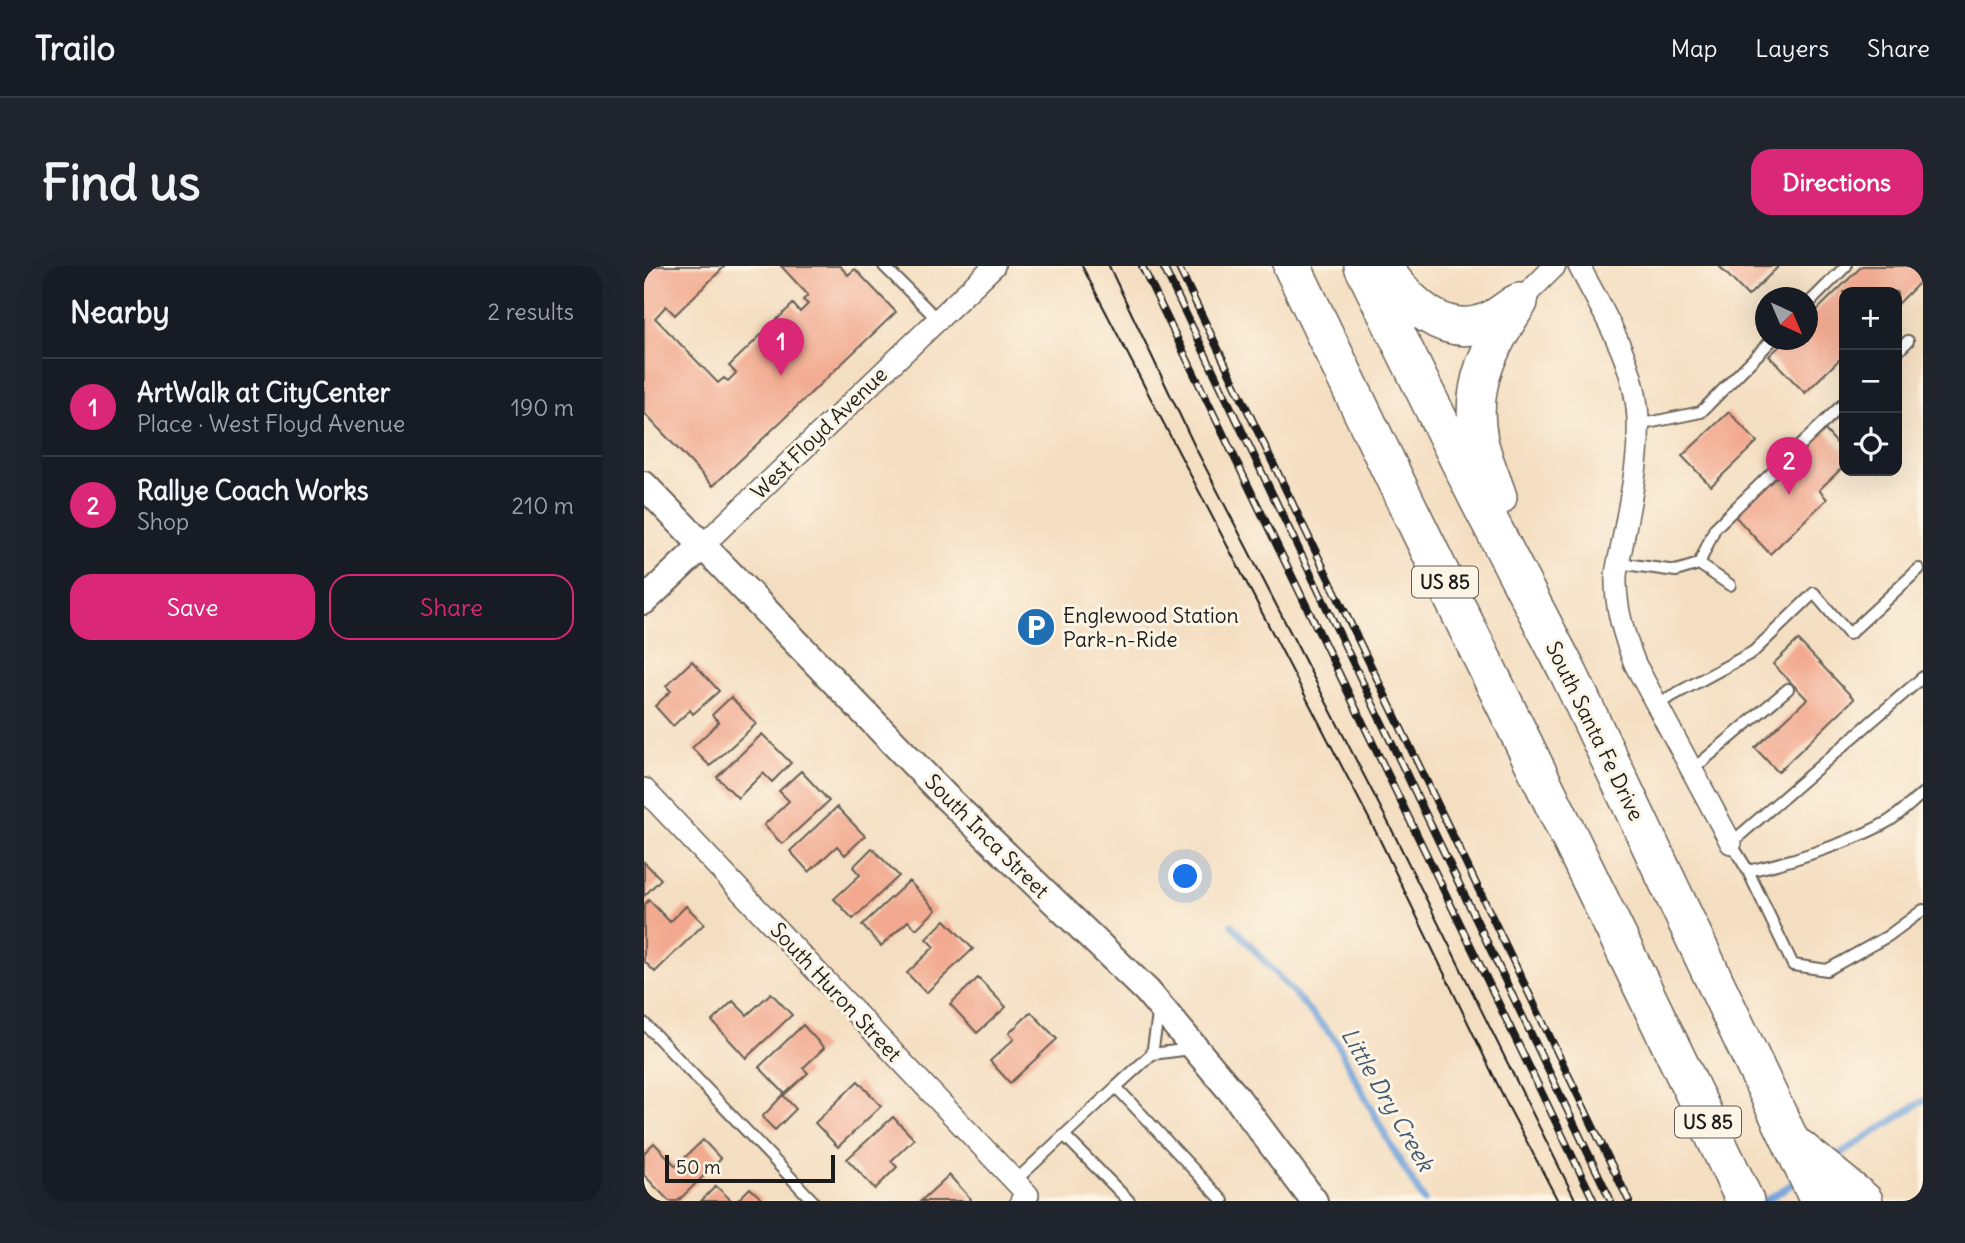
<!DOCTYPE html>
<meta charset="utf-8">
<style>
:root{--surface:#171b24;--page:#20242c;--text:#f1f3f6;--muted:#9ea1a6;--line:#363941;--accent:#db2777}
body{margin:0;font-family:Delius,sans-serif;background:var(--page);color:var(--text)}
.controls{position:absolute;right:21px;top:21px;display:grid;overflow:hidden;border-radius:14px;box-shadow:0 7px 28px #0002}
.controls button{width:63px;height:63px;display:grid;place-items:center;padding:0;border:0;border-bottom:2px solid var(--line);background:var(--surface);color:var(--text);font:35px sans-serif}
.compass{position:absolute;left:1111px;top:21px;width:63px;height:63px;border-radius:50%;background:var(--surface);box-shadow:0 7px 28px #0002;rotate:136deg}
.scale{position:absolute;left:21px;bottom:18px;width:170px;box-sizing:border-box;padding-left:7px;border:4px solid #1c1c1c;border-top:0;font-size:19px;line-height:24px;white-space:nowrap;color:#1c1c1c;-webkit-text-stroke:5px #fcf5e5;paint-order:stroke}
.you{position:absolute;left:542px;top:611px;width:24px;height:24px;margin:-18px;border:5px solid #fff;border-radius:50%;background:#1a73e8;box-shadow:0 0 0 10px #1a73e833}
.badge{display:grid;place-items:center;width:46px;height:46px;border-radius:50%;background:var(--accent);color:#fff;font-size:23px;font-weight:700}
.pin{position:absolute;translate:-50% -58px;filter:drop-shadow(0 2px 4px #0008)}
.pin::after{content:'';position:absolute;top:37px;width:24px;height:21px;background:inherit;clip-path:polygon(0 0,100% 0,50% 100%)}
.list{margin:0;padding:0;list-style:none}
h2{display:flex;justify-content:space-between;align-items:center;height:91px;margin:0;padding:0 28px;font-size:30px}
h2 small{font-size:23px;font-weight:400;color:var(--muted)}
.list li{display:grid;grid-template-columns:46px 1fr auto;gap:21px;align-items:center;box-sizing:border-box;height:98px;padding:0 28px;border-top:2px solid var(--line)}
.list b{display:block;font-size:26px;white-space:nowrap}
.list p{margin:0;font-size:23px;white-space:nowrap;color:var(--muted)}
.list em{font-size:23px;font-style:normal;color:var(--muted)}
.actions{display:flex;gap:14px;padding:21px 28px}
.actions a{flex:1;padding:16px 0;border:2px solid var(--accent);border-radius:21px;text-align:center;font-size:24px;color:var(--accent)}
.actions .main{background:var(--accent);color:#fff}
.icon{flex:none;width:38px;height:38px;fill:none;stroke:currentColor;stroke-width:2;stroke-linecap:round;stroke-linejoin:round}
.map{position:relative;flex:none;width:1279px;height:935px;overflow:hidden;border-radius:21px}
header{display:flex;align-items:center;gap:42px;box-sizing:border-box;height:98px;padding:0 35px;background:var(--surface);border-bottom:2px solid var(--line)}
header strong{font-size:33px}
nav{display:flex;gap:38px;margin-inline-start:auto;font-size:24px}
.intro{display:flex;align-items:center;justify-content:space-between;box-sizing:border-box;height:168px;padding:0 42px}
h1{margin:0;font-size:49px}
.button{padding:18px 32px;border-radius:21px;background:var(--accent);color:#fff;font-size:24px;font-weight:700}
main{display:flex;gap:42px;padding:0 42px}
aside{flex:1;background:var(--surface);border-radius:21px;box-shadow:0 7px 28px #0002}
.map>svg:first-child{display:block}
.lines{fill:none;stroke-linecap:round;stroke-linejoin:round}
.stream{stroke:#6fa1da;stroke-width:7}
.building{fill:#f2a98f}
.service-casing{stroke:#686056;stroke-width:14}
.minor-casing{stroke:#686056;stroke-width:24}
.tertiary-casing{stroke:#686056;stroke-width:30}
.trunk-casing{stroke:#686056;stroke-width:40}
.service{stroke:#fff;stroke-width:10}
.minor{stroke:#fff;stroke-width:21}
.tertiary{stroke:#fff;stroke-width:26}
.trunk{stroke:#fff;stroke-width:37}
.tram{stroke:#1c1c1c;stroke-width:2}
.rail-casing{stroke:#1c1c1c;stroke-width:8}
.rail{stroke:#fcf5e5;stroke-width:5;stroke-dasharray:16;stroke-linecap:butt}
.labels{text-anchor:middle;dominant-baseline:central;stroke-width:6;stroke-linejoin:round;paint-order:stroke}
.shield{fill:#fcf5e5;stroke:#5f5d58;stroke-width:2}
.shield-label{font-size:19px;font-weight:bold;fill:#1c1c1c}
.street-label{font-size:21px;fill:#1c1c1c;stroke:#fcf5e5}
.poi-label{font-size:21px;fill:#1c1c1c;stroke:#fcf5e5;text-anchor:start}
.water-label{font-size:23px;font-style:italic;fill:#415871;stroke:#fcf5e5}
</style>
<header>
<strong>Trailo</strong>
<nav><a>Map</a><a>Layers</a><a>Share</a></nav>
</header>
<div class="intro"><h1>Find us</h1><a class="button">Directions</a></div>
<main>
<aside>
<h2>Nearby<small>2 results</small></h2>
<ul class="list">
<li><span class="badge">1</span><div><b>ArtWalk at CityCenter</b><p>Place · West Floyd Avenue</p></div><em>190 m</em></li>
<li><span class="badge">2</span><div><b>Rallye Coach Works</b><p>Shop</p></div><em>210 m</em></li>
</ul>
<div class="actions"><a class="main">Save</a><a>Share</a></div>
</aside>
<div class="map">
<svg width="1279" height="935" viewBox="0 0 1279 935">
<rect width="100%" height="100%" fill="#fcf5e5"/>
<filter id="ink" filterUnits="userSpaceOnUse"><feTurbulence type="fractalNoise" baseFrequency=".0143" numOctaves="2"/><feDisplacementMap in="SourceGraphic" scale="14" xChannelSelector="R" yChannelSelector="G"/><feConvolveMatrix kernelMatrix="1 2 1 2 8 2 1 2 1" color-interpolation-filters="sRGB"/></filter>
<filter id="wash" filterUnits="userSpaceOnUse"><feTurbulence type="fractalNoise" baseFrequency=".00686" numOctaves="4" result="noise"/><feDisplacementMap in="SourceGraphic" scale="28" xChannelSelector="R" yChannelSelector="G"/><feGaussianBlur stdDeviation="1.57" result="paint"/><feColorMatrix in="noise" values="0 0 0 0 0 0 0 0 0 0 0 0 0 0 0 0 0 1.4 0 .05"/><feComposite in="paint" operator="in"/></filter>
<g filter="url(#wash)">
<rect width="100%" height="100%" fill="#f4dec1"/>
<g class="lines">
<path class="stream" d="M588 659 690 772 746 878 780 935
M1187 894 1279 835
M1121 935 1153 915"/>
</g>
<g id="blocks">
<path class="building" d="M0 0H81L31 49 22 40 11 52 74 117 80 112 84 115 92 107 85 100 149 38 156 46 164 38 159 34 164 29 137 0H196L204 9 211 3 252 46 69 220 0 147Z
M1075 0H1135L1104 30Z
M1218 0H1279V13L1253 39V26H1200V89L1161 127 1125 90 1142 74H1164V53Z
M1085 146 1113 176 1067 220 1038 190Z
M1180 163 1200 185V200L1175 224 1183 233 1126 288 1090 249Z
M1154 374 1210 433 1134 506 1111 482 1163 433 1129 398Z
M48 395 75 425 49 448 46 444 29 460 11 440 27 425 22 420Z
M87 431 112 458 66 500 48 482 75 456 68 449Z
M118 468 147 497 128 516 119 507 94 532 73 511Z
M157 505 185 535 138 578 120 559 145 535 135 525Z
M193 541 221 570 201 589 193 580 165 606 146 585Z
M228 582 255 610 209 653 190 633 216 609 209 601Z
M0 596 17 613 0 630Z
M265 615 292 644 272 663 264 655 237 680 218 659Z
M5 634 26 656 42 640 60 658 11 706 0 695V639Z
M301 654 329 683 282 727 263 707 290 681 282 673Z
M334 712 362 741 333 767 306 738Z
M127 727 148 749 102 792 68 755 89 735 103 749Z
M387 746 413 773 366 817 346 795 370 773 365 767Z
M159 759 180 782 159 802 164 807 141 828 115 801Z
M214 815 237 840 194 881 171 857Z
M139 829 152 843 131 864 118 851Z
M249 851 270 873 247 895 253 901 231 923 203 893Z
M59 874 77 893 34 935H25L0 909V887L10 877 32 900Z
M305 909 327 933 325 935H277Z
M72 920 88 935H57Z
M106 922 120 935H93Z"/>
</g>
</g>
<g filter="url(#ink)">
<use href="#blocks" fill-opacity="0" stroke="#686056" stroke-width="2"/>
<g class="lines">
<g class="service-casing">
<path id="service" d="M240 0 294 54
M1164 38 1202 0
M1253 86 1264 75
M994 159 1057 146 1128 74
M974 297 1032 305 1055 298 1071 262 1200 137
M1055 298 1086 319
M1279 411 1087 577 1104 605C1146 596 1209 576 1245 555 1257 547 1268 536 1279 527
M1013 438 1109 386 1170 327 1205 368 1275 303
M1048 504 1144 423
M1104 605 1149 699 1183 704 1244 670 1279 644
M0 757 169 935
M508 788 515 743
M472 821 508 788 547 783
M420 869 485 935
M371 915 472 821 579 935"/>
</g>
<g class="minor-casing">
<path id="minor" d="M935 0C960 48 992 98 994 153 996 194 986 233 979 274 977 286 973 298 972 310 971 341 980 370 991 398L1087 577
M875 36 911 0
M59 279 350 0
M0 523 384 929 377 935"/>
</g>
<g class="tertiary-casing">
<path id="tertiary" d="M0 219 302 531 503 725 593 832 670 935
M0 335 59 279"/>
</g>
<g class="trunk-casing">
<path id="trunk" d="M648 0C797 313 953 622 1101 935
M719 0 833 231 925 408 1175 935
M738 0C763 35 801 78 849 53 856 49 864 43 871 38
M854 231C848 213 839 193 835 174 824 119 846 80 875 36
M1155 882 1220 935"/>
</g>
<use href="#service" class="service"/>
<use href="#minor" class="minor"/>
<use href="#tertiary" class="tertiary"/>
<use href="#trunk" class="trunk"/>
<path class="tram" d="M438 0 734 570 864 840 914 935
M465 0 552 183 746 560 932 935"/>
<g class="rail-casing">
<path id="rail" d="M498 0 950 935
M519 0 967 935
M534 0 985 935"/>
</g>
<use href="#rail" class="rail"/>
</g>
</g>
<defs>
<g id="parking-disc" transform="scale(2.0125)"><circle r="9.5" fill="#1f6fb2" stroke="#fcf5e5"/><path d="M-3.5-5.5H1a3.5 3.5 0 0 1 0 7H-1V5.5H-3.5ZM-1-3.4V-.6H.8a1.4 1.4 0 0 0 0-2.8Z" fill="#fff"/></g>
</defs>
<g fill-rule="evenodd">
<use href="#parking-disc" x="392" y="361"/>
</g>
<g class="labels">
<g class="shield">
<rect x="768" y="300.5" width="66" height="31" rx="5"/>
<rect x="1031" y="840.5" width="66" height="31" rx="5"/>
</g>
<g class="shield-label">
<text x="801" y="316">US 85</text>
<text x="1064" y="856">US 85</text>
</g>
<g class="street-label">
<text transform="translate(175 167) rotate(-44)">West Floyd Avenue</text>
<text transform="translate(951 465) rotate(64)">South Santa Fe Drive</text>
<text transform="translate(343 570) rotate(45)">South Inca Street</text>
<text transform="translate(192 726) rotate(47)">South Huron Street</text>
</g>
<g class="poi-label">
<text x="419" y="349">Englewood Station<tspan x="419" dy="24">Park-n-Ride</tspan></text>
</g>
<g class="water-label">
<text transform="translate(744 833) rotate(60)">Little Dry Creek</text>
</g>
</g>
</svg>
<div class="controls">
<button>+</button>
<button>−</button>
<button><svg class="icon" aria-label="locate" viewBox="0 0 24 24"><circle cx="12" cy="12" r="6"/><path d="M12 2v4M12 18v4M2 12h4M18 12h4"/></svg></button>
</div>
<svg class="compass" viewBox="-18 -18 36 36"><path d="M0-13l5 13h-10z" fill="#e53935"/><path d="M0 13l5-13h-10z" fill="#9ea1a6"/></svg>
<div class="scale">50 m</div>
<div class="you"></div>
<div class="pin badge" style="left:137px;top:110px">1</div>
<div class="pin badge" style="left:1145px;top:229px">2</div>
</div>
</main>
